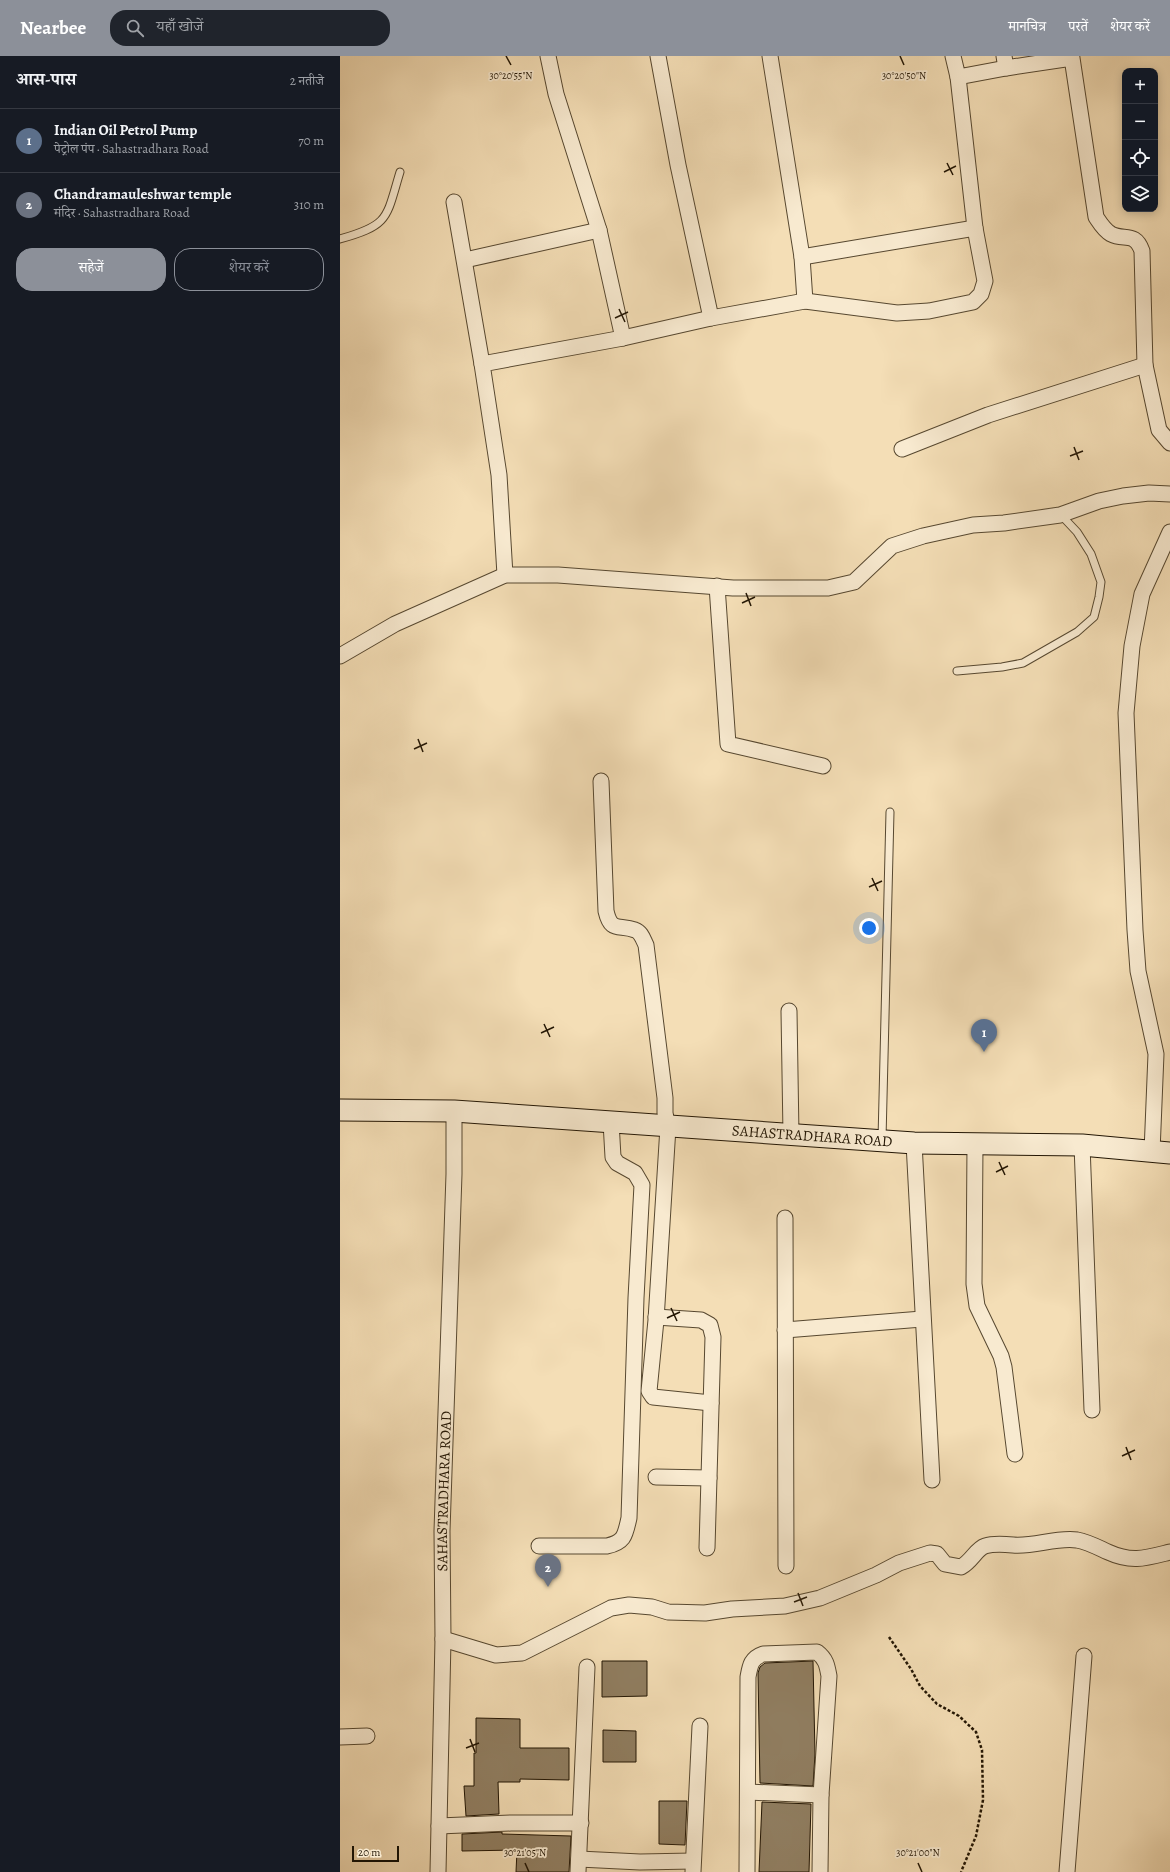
<!DOCTYPE html>
<html lang="hi">
<meta charset="utf-8">
<style>
:root{--surface:#171b24;--page:#20242c;--text:#f1f3f6;--muted:#9ea1a6;--line:#363941;--accent:#8c9099}
body{margin:0;font-family:Alegreya,"Noto Serif Devanagari",serif;background:var(--page);color:var(--text)}
.controls{position:absolute;right:12px;top:12px;display:grid;overflow:hidden;border-radius:8px;box-shadow:0 2px 10px #0003}
.controls button{width:36px;height:36px;display:grid;place-items:center;padding:0;border:0;border-bottom:1px solid var(--line);background:var(--surface);color:var(--text);font:20px sans-serif}
.scale{position:absolute;left:12px;bottom:10px;width:47px;box-sizing:border-box;padding-left:4px;border:2px solid #231604;border-top:0;font-size:11px;line-height:14px;white-space:nowrap;color:#231604;-webkit-text-stroke:3px #f8ead0;paint-order:stroke}
.you{position:absolute;left:529px;top:872px;width:14px;height:14px;margin:-10px;border:3px solid #fff;border-radius:50%;background:#1a73e8;box-shadow:0 0 0 6px #1a73e833}
.badge{display:grid;place-items:center;width:26px;height:26px;border-radius:50%;background:var(--accent);color:#fff;font-size:13px;font-weight:700}
.pin{position:absolute;translate:-50% -33px;filter:drop-shadow(0 1px 2px #0008)}
.pin::after{content:'';position:absolute;top:21px;width:14px;height:12px;background:inherit;clip-path:polygon(0 0,100% 0,50% 100%)}
.list{margin:0;padding:0;list-style:none}
h2{display:flex;justify-content:space-between;align-items:center;height:52px;margin:0;padding:0 16px;font-size:17px}
h2 small{font-size:13px;font-weight:400;color:var(--muted)}
.list li{display:grid;grid-template-columns:26px 1fr auto;gap:12px;align-items:center;box-sizing:border-box;height:64px;padding:0 16px;border-top:1px solid var(--line)}
.list b{display:block;font-size:15px;white-space:nowrap}
.list p{margin:0;font-size:13px;white-space:nowrap;color:var(--muted)}
.list em{font-size:13px;font-style:normal;color:var(--muted)}
.actions{display:flex;gap:8px;padding:12px 16px}
.actions a{flex:1;padding:9px 0;border:1px solid var(--accent);border-radius:16px;text-align:center;font-size:14px;color:var(--accent)}
.actions .main{background:var(--accent);color:#fff}
.icon{flex:none;width:22px;height:22px;fill:none;stroke:currentColor;stroke-width:2;stroke-linecap:round;stroke-linejoin:round}
.map{position:relative;flex:none;width:830px;height:1816px;overflow:hidden}
header{display:flex;align-items:center;gap:24px;box-sizing:border-box;height:56px;padding:0 20px;background:var(--accent);color:#fff}
header strong{font-size:19px}
nav{display:flex;gap:22px;margin-inline-start:auto;font-size:14px}
.search{width:280px;height:36px;background:var(--page);display:flex;align-items:center;gap:10px;box-sizing:border-box;padding:0 14px;border-radius:16px;color:var(--muted);font-size:15px}
main{display:flex}
aside{flex:1;background:var(--surface)}
.map>svg:first-child{display:block}
.building{fill:#907e61;stroke:#231604}
.lines{fill:none;stroke-linecap:round;stroke-linejoin:round}
.service-casing{stroke:#574830;stroke-width:9}
.minor-casing{stroke:#574830;stroke-width:17}
.secondary-casing{stroke:#231604;stroke-width:23}
.path{stroke:#231604;stroke-width:2.5;stroke-dasharray:3 2;stroke-linecap:butt}
.service{stroke:#f8ead0;stroke-width:7}
.minor{stroke:#f8ead0;stroke-width:15}
.secondary{stroke:#f8ead0;stroke-width:21}
.ticks{fill:none;stroke:#231604;stroke-width:1.5}
.labels{text-anchor:middle;dominant-baseline:central;stroke-width:3.5;stroke-linejoin:round;paint-order:stroke}
.street-label{font-size:15px;fill:#231604;stroke:#f8ead0}
.ticks-label{font-size:10px;text-anchor:middle;fill:#231604;stroke:#f8ead0;stroke-width:3.5;stroke-linejoin:round;paint-order:stroke}
</style>
<header>
<strong>Nearbee</strong>
<div class="search"><svg class="icon" aria-label="search" viewBox="0 0 24 24"><circle cx="10" cy="10" r="6"/><path d="M15 15l6 6"/></svg>यहाँ खोजें</div>
<nav><a>मानचित्र</a><a>परतें</a><a>शेयर करें</a></nav>
</header>
<main>
<aside>
<h2>आस-पास<small>2 नतीजे</small></h2>
<ul class="list">
<li><span class="badge" style="background:#5c6f8a">1</span><div><b>Indian Oil Petrol Pump</b><p>पेट्रोल पंप · Sahastradhara Road</p></div><em>70 m</em></li>
<li><span class="badge" style="background:#6b7280">2</span><div><b>Chandramauleshwar temple</b><p>मंदिर · Sahastradhara Road</p></div><em>310 m</em></li>
</ul>
<div class="actions"><a class="main">सहेजें</a><a>शेयर करें</a></div>
</aside>
<div class="map">
<svg width="830" height="1816" viewBox="0 0 830 1816">
<rect width="100%" height="100%" fill="#f4deb6"/>
<filter id="stains"><feTurbulence type="fractalNoise" baseFrequency=".005" numOctaves="4"/><feColorMatrix values="0 0 0 0 .2 0 0 0 0 .09 0 0 0 0 .02 0 0 0 .5 -.17"/></filter>
<radialGradient id="worn" r=".72"><stop offset=".6" stop-color="#630" stop-opacity="0"/><stop offset="1" stop-color="#630" stop-opacity=".3"/></radialGradient>
<path class="building" d="M262 1605H307V1640L262 1641Z
M473 1605 475 1698 473 1730 420 1727 418 1617 420 1611 425 1607Z
M136 1662 180 1663V1692H229V1724L180 1723V1726H158L159 1758 126 1760 124 1730H134V1697H136Z
M263 1674 296 1675V1706H263Z
M319 1745H347L345 1789 319 1788Z
M422 1746 471 1748 469 1816H419Z
M162 1776V1778L231 1780 229 1816H176L177 1794 122 1795V1778Z"/>
<g class="lines">
<g class="service-casing">
<path id="service" d="M0 183C50 169 46 162 60 116
M617 615 662 611 683 607 737 576 754 561 759 541 761 526 751 498 737 476 721 459
M542 1083 550 756"/>
</g>
<g class="minor-casing">
<g id="minor">
<path d="M208 0 216 38 259 174 283 282"/>
<path d="M318 0 338 109 371 262"/>
<path d="M430 0 462 201 465 245"/>
<path d="M613 0 618 21 666 12"/>
<path d="M664 0 666 12 732 2 756 161C760 167 764 174 771 178 784 185 795 175 802 195L805 309 819 374 830 387"/>
<path d="M114 146 142 308"/>
<path d="M462 201 635 172"/>
<path d="M125 204 259 174"/>
<path d="M562 393 648 359 805 309"/>
<path d="M165 519 159 419 142 308 283 282 371 262 465 245 557 257 589 255 633 246 641 238 645 225 635 172 618 21"/>
<path d="M377 530 388 688 483 710"/>
<path d="M0 600 55 568 165 519H218L393 532H488L514 526 552 490 583 480 633 469 664 467 720 459 759 445 783 440 809 437 830 438"/>
<path d="M261 725 266 855C271 877 279 868 295 874 301 876 303 883 306 889L325 1042V1057L328 1071 316 1264 309 1335 313 1341 371 1347"/>
<path d="M449 955 451 1079"/>
<path d="M574 1087 592 1424"/>
<path d="M635 1088 634 1228 637 1250 661 1300 664 1311 675 1398"/>
<path d="M742 1089 752 1354"/>
<path d="M812 1096 816 998 798 915 795 874 786 657 792 590 802 538 830 476"/>
<path d="M445 1162 446 1510"/>
<path d="M316 1261 361 1264 370 1269 373 1281 367 1492"/>
<path d="M445 1274 582 1263"/>
<path d="M316 1421 369 1422"/>
<path d="M199 1490H267C285 1486 285 1479 289 1462L296 1242 302 1129 295 1117 277 1107 273 1101 271 1066"/>
<path d="M103 1583 156 1599 182 1597 271 1552 289 1549 312 1551 328 1556 365 1557 392 1553 445 1550 480 1542 536 1519 559 1507 590 1497 597 1498 605 1508 621 1511C632 1505 636 1493 645 1490 654 1487 664 1488 673 1489 694 1491 716 1481 737 1484 748 1486 757 1491 768 1496 792 1507 806 1502 830 1496"/>
<path d="M0 1681 27 1680"/>
<path d="M408 1736 481 1739"/>
<path d="M99 1770 171 1767H241"/>
<path d="M239 1803 300 1806 353 1805"/>
<path id="s1" d="M98 1816 103 1583 102 1475 114 1118V1055"/>
<path d="M238 1816 247 1611"/>
<path d="M353 1816 360 1670"/>
<path d="M407 1816 408 1621C410 1610 411 1602 423 1598L477 1596C486 1603 487 1609 489 1620L481 1739 480 1816"/>
<path d="M727 1816 744 1600"/>
</g>
</g>
<g class="secondary-casing">
<g id="secondary">
<path id="s2" d="M0 1054 114 1055 574 1087 742 1089 830 1097"/>
</g>
</g>
<path class="path" d="M549 1581 571 1613 580 1630 597 1648 619 1660 636 1676 642 1694 643 1744 636 1780 621 1816"/>
<use href="#service" class="service"/>
<use href="#minor" class="minor"/>
<use href="#secondary" class="secondary"/>
</g>
<path class="ticks" d="M166 0 171 9M560 0 564 9M607 107 613 119M604 116 616 110M279 253 285 266M275 262 288 256M734 391 739 404M730 400 743 395M406 537 411 550M402 547 415 541M78 683 83 696M74 693 87 687M532 822 538 835M529 831 542 825M204 968 210 981M201 977 214 971M659 1106 665 1119M656 1116 668 1110M331 1252 337 1265M327 1262 340 1256M786 1391 791 1404M782 1400 795 1394M458 1537 463 1550M454 1546 467 1541M130 1683 135 1696M126 1692 139 1687M185 1807 189 1816M578 1807 582 1816"/>
<g class="labels">
<g class="street-label">
<text stroke="none"><textPath href="#s2" startOffset="473">SAHASTRADHARA ROAD</textPath></text>
<text stroke="none"><textPath href="#s1" startOffset="381">SAHASTRADHARA ROAD</textPath></text>
</g>
</g>
<g class="ticks-label">
<text x="564" y="23">30°20'50"N</text>
<text x="171" y="23">30°20'55"N</text>
<text x="185" y="1800">30°21'05"N</text>
<text x="578" y="1800">30°21'00"N</text>
</g>
<rect width="100%" height="100%" filter="url(#stains)"/>
<rect width="100%" height="100%" fill="url(#worn)"/>
</svg>
<div class="controls">
<button>+</button>
<button>−</button>
<button><svg class="icon" aria-label="locate" viewBox="0 0 24 24"><circle cx="12" cy="12" r="6"/><path d="M12 2v4M12 18v4M2 12h4M18 12h4"/></svg></button>
<button><svg class="icon" aria-label="layers" viewBox="0 0 24 24"><path d="M12 4l9 5-9 5-9-5zM3 14l9 5 9-5"/></svg></button>
</div>
<div class="scale">20 m</div>
<div class="you"></div>
<div class="pin badge" style="left:644px;top:996px;background:#5c6f8a">1</div>
<div class="pin badge" style="left:208px;top:1531px;background:#6b7280">2</div>
</div>
</main>
